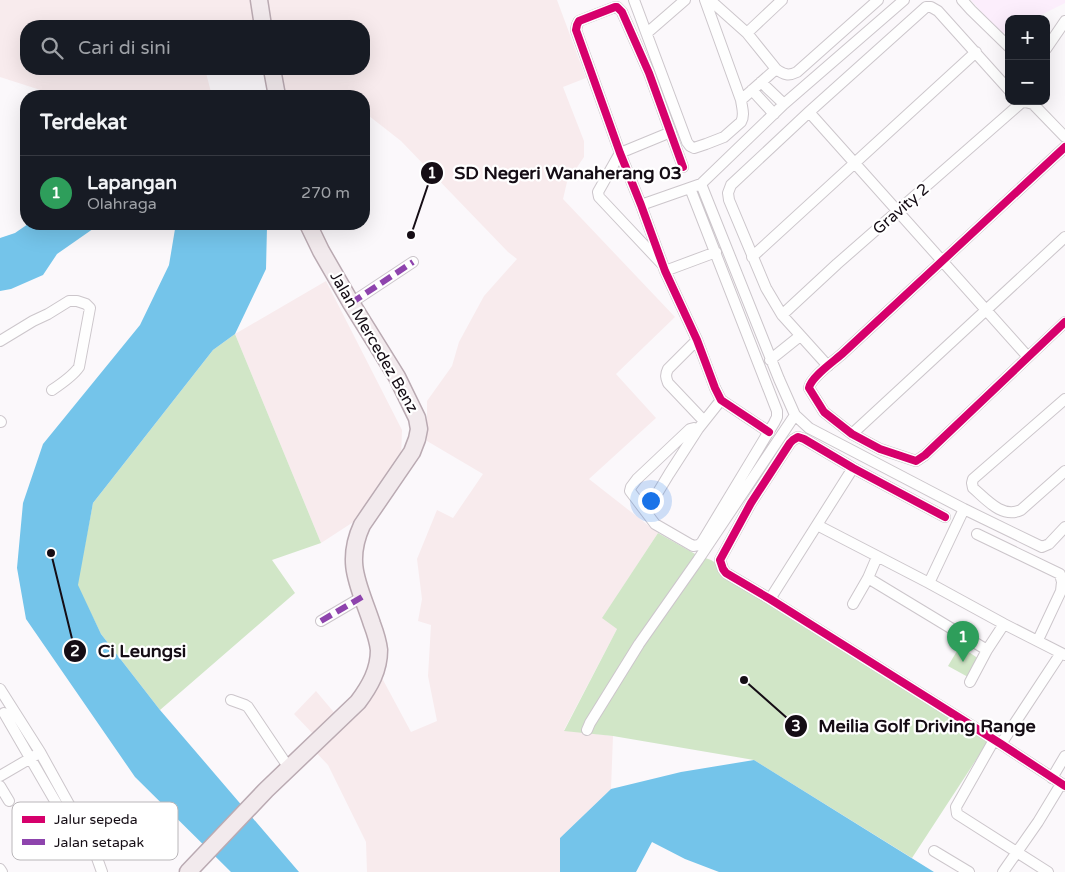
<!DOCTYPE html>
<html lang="id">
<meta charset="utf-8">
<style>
:root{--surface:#171b24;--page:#20242c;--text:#f1f3f6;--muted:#9ea1a6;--line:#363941;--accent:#0b8043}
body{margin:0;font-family:"Varela Round",sans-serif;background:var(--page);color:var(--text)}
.controls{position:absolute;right:15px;top:15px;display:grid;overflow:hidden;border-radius:10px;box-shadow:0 5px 20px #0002}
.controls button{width:45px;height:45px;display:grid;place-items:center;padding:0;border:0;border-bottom:1px solid var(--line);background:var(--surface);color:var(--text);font:25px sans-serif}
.you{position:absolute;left:650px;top:500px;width:18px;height:18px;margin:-12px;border:4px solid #fff;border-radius:50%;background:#1a73e8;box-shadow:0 0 0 8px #1a73e833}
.badge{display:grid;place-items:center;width:32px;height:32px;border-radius:50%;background:var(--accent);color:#fff;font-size:16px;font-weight:700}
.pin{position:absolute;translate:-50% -41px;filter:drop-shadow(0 1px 2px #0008)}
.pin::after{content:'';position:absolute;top:26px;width:18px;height:15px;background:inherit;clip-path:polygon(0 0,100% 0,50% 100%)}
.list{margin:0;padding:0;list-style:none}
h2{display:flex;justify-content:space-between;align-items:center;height:65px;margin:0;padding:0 20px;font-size:21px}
h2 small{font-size:16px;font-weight:400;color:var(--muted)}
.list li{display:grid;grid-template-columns:32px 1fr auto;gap:15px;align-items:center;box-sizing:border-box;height:75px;padding:0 20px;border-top:1px solid var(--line)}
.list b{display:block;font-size:19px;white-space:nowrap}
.list p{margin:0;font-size:16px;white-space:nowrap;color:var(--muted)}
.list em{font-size:16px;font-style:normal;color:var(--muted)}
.icon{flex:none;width:28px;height:28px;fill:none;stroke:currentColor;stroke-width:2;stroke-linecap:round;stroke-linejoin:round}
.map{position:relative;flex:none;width:1065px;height:872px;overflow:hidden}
.search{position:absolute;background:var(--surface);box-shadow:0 5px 20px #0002;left:20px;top:20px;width:350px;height:55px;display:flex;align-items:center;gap:12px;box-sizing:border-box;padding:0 18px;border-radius:20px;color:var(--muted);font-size:19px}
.panel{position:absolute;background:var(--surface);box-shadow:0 5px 20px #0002;left:20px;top:90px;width:350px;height:140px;border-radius:20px}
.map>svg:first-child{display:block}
.industrial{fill:#f8ebed}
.built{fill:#fceefc}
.green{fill:#d1e6c7}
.water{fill:#74c4ea}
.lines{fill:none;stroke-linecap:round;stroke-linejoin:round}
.minor-casing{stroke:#ccc6cb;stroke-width:12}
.primary-casing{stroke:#baaab2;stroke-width:19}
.minor{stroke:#fefefe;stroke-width:10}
.primary{stroke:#f2eaed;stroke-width:16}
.quiet{stroke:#8e44ad;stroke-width:6;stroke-dasharray:12 6;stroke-linecap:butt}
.cycleway-casing{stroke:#fff;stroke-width:11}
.cycleway{stroke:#d6006c;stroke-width:8}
.labels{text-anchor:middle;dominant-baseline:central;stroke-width:4.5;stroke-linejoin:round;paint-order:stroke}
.street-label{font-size:16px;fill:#150d15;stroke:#fff}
.key{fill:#fff;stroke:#b9b6b9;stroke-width:1}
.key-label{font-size:14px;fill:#150d15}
.leader{fill:none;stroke:#150d15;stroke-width:2}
.callout-dot{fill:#150d15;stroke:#fff;stroke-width:2}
.mark-label{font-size:15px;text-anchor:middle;font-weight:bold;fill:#fff}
.callout-label{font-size:18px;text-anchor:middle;font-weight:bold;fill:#150d15;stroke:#fff;stroke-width:4.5;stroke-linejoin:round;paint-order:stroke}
</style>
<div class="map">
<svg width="1065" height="872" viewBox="0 0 1065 872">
<rect width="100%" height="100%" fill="#fbf8fb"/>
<path class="industrial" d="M0 0H557L586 78 563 87 584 141V157L567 182 563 199 675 317 616 374 656 418 589 479 658 533 603 617 617 629 564 730 613 736 611 789 560 838V872H367L366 842 328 765 308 744 316 737 294 714 316 691 337 716 366 688 375 665 411 732 437 721 428 676 431 625 418 621 422 599 417 559 437 510 453 518 483 474 427 441V401L452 366 459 342 484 296 517 259 508 252 401 141 364 112V96H284L267 69H364V26H26V69H205L212 96H59L0 77Z
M326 281 402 430 401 460 358 519 321 543 235 334Z"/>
<path class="built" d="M971 0H1065V3L1033 19H1009V31L1001 34Z"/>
<path class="green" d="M235 334 321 543 272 560 295 593 160 710 101 634 77 585 93 503 213 350Z
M658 533 697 555 711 560 989 740 912 858 754 760 613 736 564 731 617 629 602 618Z
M960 646 979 659 968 677 948 666Z"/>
<path class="water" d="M28 224H100L57 254 43 275 11 289 0 291V238L15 233Z
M171 224H265L267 227 266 269 235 334 213 350 93 503 78 585 101 634 160 710 299 872H231L135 777 26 619 17 568 23 503 43 444 140 325 169 265 175 229Z
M754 760 934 872H719L685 859 652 842 636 872H560V838L611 789 681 772Z"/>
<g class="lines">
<g class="minor-casing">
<path id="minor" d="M634 0 687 142 690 146 694 148 706 144 724 137 741 122C745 115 742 108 741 100L705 0
M710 0 747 33 776 69C784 75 789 76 797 72L878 0
M962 0 971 10 1009 47
M647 33 685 0
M747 33 782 0
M1046 49 1065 21
M761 82 784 104
M752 90 774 114
M741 100 776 69
M1019 101 1021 103 1025 102 1033 104 1065 137
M809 112 1028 357
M1065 147 842 354C833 362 811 377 809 388L824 412 852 434 880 449 916 461 925 455 1065 322
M683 167 649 73 622 12 617 7H615L579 21 577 25 576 30 620 153 641 205 665 271 697 340 715 388 721 400 769 432
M701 184 779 379 795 415 809 428 964 509 1042 547 1049 544 1065 527
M690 188 777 411V417L774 423 702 542 699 545 693 546 655 524 630 491 631 487 637 479 690 429 694 428 698 429 721 400
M641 205 701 184 784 104 904 0
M752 257 976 52
M661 263 599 197 598 192 620 153 671 132
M665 271 716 252
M351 303 413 262
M782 315 837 264 1021 103
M697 340 668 369C665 375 666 378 668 383L704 421
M0 341 33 321 48 314 69 301H77L86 304 90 308 79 367C73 376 61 384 52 390
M770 360 800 336
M828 366 782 315 766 288 729 200 728 193 731 185 809 112 926 7H931L938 11 1009 90
M1065 399 973 479 972 483 973 488C986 499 1002 519 1021 510L1065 471
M0 421 1 422
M852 434 1065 237
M646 512 669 474 698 429
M945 517 853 468 804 439 798 437 793 440 790 443 751 503 720 560 723 569 726 573 770 599 1001 744 1065 786
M817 525 929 583 1004 624 1065 655
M977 534 1060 574 1062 582 1061 591 1038 640
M868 578 987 650
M929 583 964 509
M770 599 853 468
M853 604 868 578 877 557
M321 621 362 597
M970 682 987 650 1004 624
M0 689 40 752 87 837 97 858 102 872
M231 700 245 705 248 707 289 768
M4 713 62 813
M587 730 590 723 639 644 698 560 795 415
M994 740 956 807 957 814 1048 872
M1001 744 1061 653
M0 776 36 755
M1052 778 1065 756
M0 786 9 801
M934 851 969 872
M0 869 2 872
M1003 872 1038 822 1061 784"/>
</g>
<g class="primary-casing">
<path id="primary" d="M259 0 263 26
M272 69 277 96
M188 872 266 790 358 702C370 686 379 670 379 650 378 641 375 632 372 624 360 587 344 564 362 525L412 452 417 439 419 429 417 418 397 377 351 303 321 251 308 224"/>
</g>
<use href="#minor" class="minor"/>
<use href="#primary" class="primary"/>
<path class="quiet" d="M351 303 413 262
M321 621 362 597"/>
<g class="cycleway-casing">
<path id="cycleway" d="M1065 147 842 354C833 362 811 377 809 388L824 412 852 434 880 449 916 461 925 455 1065 322
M683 167 649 73 622 12 617 7H615L579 21 577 25 576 30 620 153 641 205 665 271 697 340 715 388 721 400 769 432
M945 517 853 468 804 439 798 437 793 440 790 443 751 503 720 560 723 569 726 573 770 599 1001 744 1065 786"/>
</g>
<use href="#cycleway" class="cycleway"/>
</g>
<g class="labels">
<g class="street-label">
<text transform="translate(901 209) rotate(-41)">Gravity 2</text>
<text transform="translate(374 342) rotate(60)">Jalan Mercedez Benz</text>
</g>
</g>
<rect x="12" y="802" width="166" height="58" rx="8" class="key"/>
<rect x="22" y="816" width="23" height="7" fill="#d6006c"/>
<rect x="22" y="839" width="23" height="6" fill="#8e44ad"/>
<g class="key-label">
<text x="54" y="824">Jalur sepeda</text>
<text x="54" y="847">Jalan setapak</text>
</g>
<path class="leader" d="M411 235L432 173M51 553L75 651M744 680L796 726"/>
<g class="callout-dot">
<circle cx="411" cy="235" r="5"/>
<circle cx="51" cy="553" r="5"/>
<circle cx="744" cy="680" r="5"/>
<circle cx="432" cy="173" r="12"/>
<circle cx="75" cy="651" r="12"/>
<circle cx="796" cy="726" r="12"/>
</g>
<g class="mark-label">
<text x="432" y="178">1</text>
<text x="75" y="656">2</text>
<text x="796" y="731">3</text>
</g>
<g class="callout-label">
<text x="568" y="179">SD Negeri Wanaherang 03</text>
<text x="142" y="657">Ci Leungsi</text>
<text x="927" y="732">Meilia Golf Driving Range</text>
</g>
</svg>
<div class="controls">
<button>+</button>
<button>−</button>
</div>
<div class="you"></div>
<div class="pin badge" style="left:963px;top:662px;background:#2e9e5b">1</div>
<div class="search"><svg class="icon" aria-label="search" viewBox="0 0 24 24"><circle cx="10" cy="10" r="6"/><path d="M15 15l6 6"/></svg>Cari di sini</div>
<section class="panel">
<h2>Terdekat<small></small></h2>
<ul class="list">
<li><span class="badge" style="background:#2e9e5b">1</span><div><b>Lapangan</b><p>Olahraga</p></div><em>270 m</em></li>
</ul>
</section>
</div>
